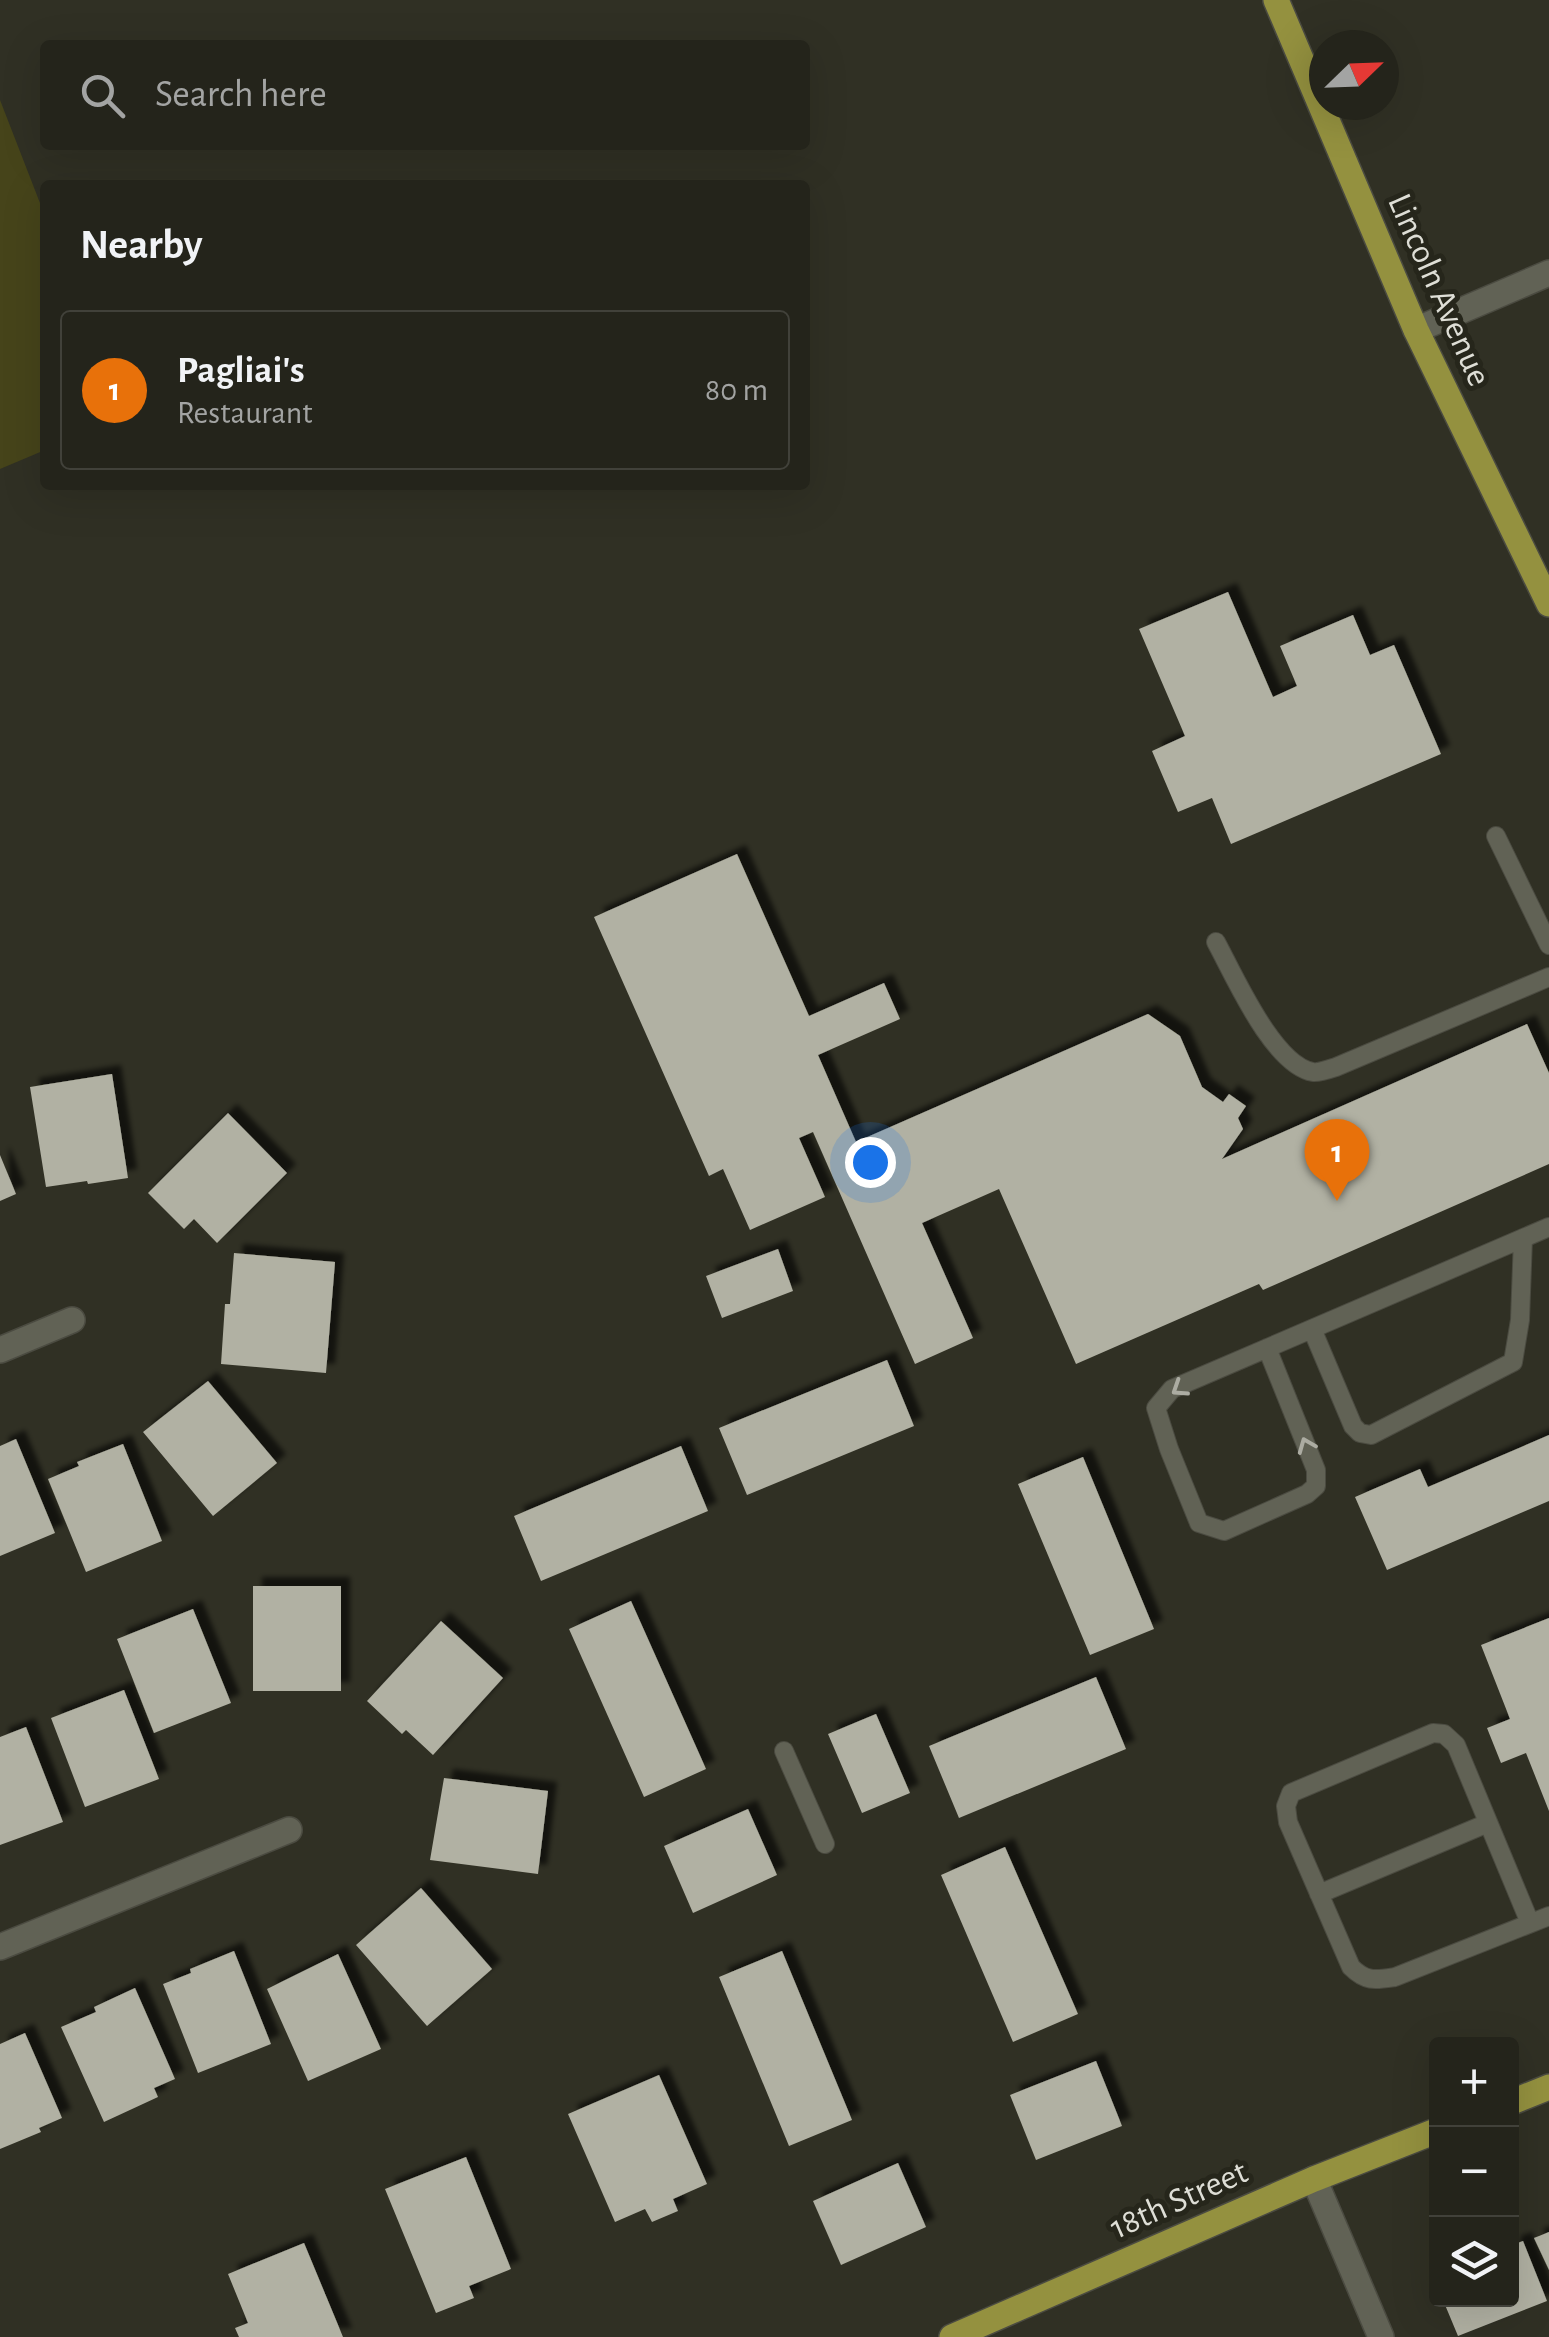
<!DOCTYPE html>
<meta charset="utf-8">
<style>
:root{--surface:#24241b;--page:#303028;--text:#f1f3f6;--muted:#a3a4a3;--line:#41413a;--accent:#b45309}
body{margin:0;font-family:"Alegreya Sans",sans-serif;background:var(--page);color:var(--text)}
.controls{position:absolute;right:30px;bottom:30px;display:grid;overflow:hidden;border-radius:10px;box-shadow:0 10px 40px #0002}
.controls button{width:90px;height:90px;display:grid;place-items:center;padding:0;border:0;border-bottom:2px solid var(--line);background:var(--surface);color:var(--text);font:50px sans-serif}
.compass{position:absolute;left:1309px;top:30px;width:90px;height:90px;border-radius:50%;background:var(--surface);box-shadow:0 10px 40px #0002;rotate:67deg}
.you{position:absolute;left:870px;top:1162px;width:35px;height:35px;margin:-25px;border:8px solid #fff;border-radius:50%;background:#1a73e8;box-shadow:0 0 0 15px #1a73e833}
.badge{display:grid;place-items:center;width:65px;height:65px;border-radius:50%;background:var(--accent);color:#fff;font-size:32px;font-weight:700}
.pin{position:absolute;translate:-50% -82px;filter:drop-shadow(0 2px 5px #0008)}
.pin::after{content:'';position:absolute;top:52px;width:35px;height:30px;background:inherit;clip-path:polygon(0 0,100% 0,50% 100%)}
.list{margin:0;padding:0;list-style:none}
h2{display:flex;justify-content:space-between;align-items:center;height:130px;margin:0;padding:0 40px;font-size:42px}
h2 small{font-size:32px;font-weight:400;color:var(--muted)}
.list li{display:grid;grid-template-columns:65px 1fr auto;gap:30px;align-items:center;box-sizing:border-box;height:160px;margin:0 20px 20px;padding:0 20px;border:2px solid var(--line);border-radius:10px}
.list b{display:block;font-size:38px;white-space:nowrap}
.list p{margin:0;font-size:32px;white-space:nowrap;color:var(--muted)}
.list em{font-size:32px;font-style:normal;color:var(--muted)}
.icon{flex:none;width:55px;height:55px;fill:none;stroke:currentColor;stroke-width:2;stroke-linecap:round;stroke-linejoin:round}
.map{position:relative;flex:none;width:1549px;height:2337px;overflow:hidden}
.search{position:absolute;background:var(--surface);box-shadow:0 10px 40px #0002;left:40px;top:40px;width:770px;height:110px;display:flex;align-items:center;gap:25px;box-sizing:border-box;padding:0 35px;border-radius:10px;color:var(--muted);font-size:38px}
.panel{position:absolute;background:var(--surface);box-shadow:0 10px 40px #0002;left:40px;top:180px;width:770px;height:310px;border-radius:10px}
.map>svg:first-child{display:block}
.green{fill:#46441a}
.building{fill:#b1b1a3;filter:url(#shadow)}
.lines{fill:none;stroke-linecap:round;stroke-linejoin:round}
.service-casing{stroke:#4b4b41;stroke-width:20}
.minor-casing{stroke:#4b4b41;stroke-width:28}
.primary-casing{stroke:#4b4b41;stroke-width:28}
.service{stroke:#616255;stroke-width:18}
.minor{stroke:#616255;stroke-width:25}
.primary{stroke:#94913f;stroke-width:25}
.oneway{stroke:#acaca2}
.labels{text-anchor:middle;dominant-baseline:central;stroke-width:10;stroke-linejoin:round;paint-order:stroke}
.street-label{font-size:35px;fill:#deded6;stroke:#26261b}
</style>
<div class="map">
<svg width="1549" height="2337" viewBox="0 0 1549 2337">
<defs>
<filter id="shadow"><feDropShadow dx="9" dy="-9" stdDeviation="2.5" flood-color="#0009"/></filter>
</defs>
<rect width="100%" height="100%" fill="#303024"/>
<path class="green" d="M0 100 45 216V450L0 469Z"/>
<path class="building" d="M1228 592 1273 697 1297 686 1280 646 1353 615 1370 655 1394 645 1441 754 1231 844 1212 798 1178 812 1152 751 1185 736 1139 629Z
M737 854 809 1016 884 983 900 1019 818 1055 856 1142 1148 1014 1180 1036 1202 1087 1223 1102 1229 1094 1246 1106 1238 1118 1243 1129 1222 1159 1527 1024 1549 1073V1164L1263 1290 1259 1284 1076 1364 999 1189 922 1223 973 1338 915 1364 813 1132 799 1138 825 1197 750 1230 723 1169 709 1176 594 917Z
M112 1074 128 1178 88 1184 87 1181 46 1187 30 1087Z
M228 1113 287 1173 217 1243 194 1219 184 1229 148 1193Z
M0 1155 16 1194 0 1201Z
M778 1249 793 1291 722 1318 706 1276Z
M234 1253 335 1262 326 1373 221 1364 225 1304H230Z
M887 1360 914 1426 747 1495 719 1428Z
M208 1381 277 1463 213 1516 143 1432Z
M1549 1435V1501L1387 1570 1355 1497 1420 1469 1428 1487Z
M16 1439 55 1533 0 1556V1446Z
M123 1444 162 1541 86 1572 48 1479 79 1466 77 1462Z
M681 1446 708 1511 541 1581 514 1516Z
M1083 1457 1154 1629 1090 1655 1018 1484Z
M253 1586H341V1691H253Z
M631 1601 706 1769 644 1797 569 1629Z
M193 1609 231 1703 154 1733 117 1639Z
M1549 1618V1811L1526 1753 1501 1763 1487 1728 1510 1719 1481 1645Z
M441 1621 503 1678 433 1755 406 1730 402 1734 367 1701Z
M1096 1677 1126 1749 959 1818 929 1746Z
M124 1690 159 1779 85 1807 51 1718Z
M876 1714 910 1793 862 1813 828 1734Z
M26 1727 63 1822 0 1845V1737Z
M444 1778 548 1791 538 1874 430 1860Z
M748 1809 777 1875 693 1913 664 1846Z
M1005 1847 1078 2014 1013 2042 941 1875Z
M421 1888 492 1969 427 2026 356 1945Z
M234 1951 271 2044 198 2073 163 1984 191 1973 190 1969Z
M782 1951 852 2120 789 2146 719 1977Z
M338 1954 381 2049 308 2081 267 1989Z
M135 1988 175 2079 154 2088 158 2097 104 2122 61 2027 96 2012 94 2007Z
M25 2033 62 2118 39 2128 41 2132 0 2149V2044Z
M1096 2061 1122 2126 1036 2160 1010 2095Z
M659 2075 707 2184 673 2199 678 2211 652 2222 645 2209 615 2222 568 2114Z
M466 2157 511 2269 469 2286 474 2298 436 2313 385 2189Z
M898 2163 926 2227 841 2265 813 2201Z
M1549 2232V2270L1534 2238Z
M1523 2241 1547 2301 1458 2336 1443 2300H1512V2245Z
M304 2243 343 2337H239L235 2328 248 2323 228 2274Z"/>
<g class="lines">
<g class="service-casing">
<path id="service" d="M1496 836 1549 945
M1216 942C1234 975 1273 1065 1313 1072 1319 1073 1330 1069 1336 1067L1549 977
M1312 1329 1353 1426 1360 1433 1371 1435 1513 1362 1520 1320 1523 1238
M1267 1348 1316 1470V1486L1307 1494 1224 1531 1199 1523 1169 1449 1156 1408 1172 1389 1549 1227
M784 1751 825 1844
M1319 1894 1488 1823
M1530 1923 1456 1745 1444 1734 1433 1733 1291 1793 1286 1806 1288 1822 1351 1967C1366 1982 1375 1980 1395 1977L1549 1916"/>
</g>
<g class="minor-casing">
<path id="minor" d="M1416 330 1549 273
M0 1350 72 1320
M0 1947 289 1830
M1314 2179 1381 2337"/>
</g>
<g class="primary-casing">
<path id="primary" d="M1276 0 1416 330 1549 604
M1512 2102 1549 2087
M952 2337 1314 2179 1436 2131"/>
</g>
<use href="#service" class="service"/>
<use href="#minor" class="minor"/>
<use href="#primary" class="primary"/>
</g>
<defs><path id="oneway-chevron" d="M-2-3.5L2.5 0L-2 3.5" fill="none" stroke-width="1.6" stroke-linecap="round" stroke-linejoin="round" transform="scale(2.5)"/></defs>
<g class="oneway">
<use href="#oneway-chevron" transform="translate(1179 1389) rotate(147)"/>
<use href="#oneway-chevron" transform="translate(1306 1445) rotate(-112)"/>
</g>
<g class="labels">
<g class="street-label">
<text transform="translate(1439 290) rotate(66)">Lincoln Avenue</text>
<text transform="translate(1179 2200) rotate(-24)">18th Street</text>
</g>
</g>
</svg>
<div class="controls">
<button>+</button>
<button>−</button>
<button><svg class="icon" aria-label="layers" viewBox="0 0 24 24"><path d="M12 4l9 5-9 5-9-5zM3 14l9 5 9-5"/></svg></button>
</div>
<svg class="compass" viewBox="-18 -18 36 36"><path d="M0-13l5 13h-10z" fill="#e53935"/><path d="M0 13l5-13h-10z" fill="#a3a4a3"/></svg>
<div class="you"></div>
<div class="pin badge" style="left:1337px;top:1201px;background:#e8710a">1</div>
<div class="search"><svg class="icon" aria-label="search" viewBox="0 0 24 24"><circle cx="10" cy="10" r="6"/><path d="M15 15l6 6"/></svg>Search here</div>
<section class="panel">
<h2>Nearby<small></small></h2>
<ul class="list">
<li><span class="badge" style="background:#e8710a">1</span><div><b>Pagliai's</b><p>Restaurant</p></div><em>80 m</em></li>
</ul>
</section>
</div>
